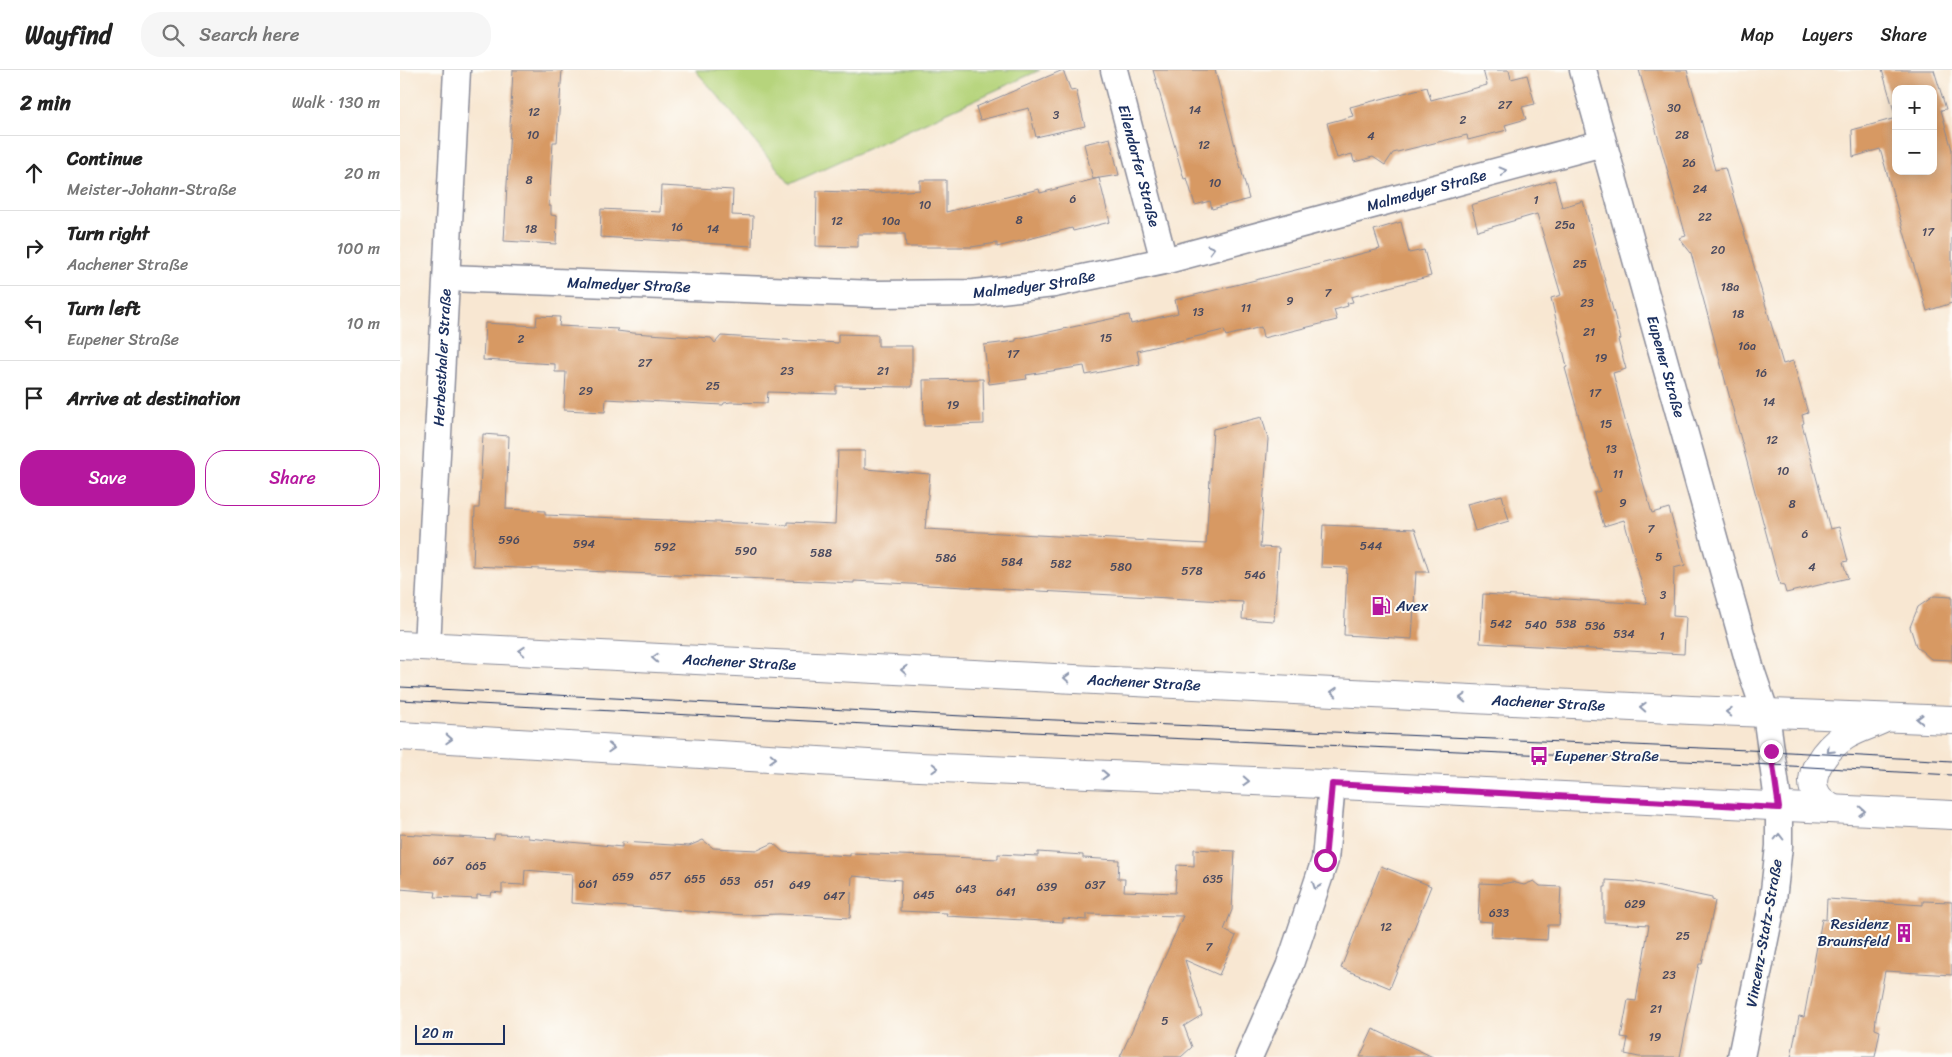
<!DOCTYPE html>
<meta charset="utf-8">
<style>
:root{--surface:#fff;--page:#f6f6f6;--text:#222;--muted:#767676;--line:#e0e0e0;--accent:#b5179e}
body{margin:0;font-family:Sriracha,sans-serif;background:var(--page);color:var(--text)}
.controls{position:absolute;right:15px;top:15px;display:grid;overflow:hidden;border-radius:10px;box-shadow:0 2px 12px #0003}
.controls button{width:45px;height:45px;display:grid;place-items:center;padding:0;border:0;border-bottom:1px solid var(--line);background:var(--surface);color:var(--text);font:25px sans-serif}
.scale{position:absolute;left:15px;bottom:12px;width:90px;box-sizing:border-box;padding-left:5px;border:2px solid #1b2f5e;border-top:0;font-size:14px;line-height:18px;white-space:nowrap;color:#1b2f5e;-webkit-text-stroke:4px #fdfcf7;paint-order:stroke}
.stop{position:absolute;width:15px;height:15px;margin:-11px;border:4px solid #b5179e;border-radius:50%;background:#fff}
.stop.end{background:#b5179e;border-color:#fff;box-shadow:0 1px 5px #0008}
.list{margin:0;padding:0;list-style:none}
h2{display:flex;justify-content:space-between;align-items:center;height:65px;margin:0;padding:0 20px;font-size:21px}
h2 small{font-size:16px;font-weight:400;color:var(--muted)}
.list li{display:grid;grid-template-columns:32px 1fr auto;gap:15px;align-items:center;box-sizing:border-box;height:75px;padding:0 20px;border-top:1px solid var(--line)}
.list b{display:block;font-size:19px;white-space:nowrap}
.list p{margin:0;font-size:16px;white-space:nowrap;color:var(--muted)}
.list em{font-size:16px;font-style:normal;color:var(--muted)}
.actions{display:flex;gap:10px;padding:15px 20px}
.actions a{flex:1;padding:11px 0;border:1px solid var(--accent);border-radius:20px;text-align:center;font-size:18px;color:var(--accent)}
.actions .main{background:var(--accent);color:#fff}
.icon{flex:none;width:28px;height:28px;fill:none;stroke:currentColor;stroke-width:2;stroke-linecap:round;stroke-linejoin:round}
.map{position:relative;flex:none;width:1552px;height:987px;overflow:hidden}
header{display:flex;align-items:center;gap:30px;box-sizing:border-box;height:70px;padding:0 25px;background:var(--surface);border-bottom:1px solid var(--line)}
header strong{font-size:24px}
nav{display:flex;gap:28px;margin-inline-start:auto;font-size:18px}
.search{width:350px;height:45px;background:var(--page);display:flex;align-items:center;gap:12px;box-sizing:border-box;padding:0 18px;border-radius:20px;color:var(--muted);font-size:19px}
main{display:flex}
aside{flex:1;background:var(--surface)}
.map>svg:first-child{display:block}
.green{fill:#b6d47b;stroke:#68826c}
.building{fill:#d79963;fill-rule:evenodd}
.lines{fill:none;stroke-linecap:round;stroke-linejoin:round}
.minor-casing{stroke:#8a8b98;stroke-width:29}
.primary-casing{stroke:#8a8b98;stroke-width:30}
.minor{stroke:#fff;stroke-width:26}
.primary{stroke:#fff;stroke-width:28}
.tram{stroke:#1b2f5e;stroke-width:1}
.oneway{stroke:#8d97ae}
.route{stroke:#b5179e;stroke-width:6}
.labels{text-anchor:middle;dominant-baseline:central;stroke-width:4;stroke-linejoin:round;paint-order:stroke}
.number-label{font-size:12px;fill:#4a4a5f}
.street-label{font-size:15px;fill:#1b2f5e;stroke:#fdfcf7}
.poi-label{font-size:15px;fill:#1b2f5e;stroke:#fdfcf7;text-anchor:start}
</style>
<header>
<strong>Wayfind</strong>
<div class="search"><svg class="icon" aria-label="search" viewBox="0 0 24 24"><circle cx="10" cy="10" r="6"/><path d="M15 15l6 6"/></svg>Search here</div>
<nav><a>Map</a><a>Layers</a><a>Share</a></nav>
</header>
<main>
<aside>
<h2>2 min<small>Walk · 130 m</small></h2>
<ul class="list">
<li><svg class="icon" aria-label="ahead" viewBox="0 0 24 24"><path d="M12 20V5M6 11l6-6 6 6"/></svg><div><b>Continue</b><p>Meister-Johann-Straße</p></div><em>20 m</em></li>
<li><svg class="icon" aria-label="right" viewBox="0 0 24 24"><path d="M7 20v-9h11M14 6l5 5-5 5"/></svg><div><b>Turn right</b><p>Aachener Straße</p></div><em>100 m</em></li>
<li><svg class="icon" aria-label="left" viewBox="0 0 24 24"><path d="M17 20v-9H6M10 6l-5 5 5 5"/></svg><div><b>Turn left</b><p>Eupener Straße</p></div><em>10 m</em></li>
<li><svg class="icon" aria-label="arrive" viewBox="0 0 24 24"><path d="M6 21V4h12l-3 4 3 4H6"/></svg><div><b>Arrive at destination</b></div></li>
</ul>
<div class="actions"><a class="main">Save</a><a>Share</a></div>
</aside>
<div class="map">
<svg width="1552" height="987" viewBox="0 0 1552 987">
<rect width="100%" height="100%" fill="#fdfcf7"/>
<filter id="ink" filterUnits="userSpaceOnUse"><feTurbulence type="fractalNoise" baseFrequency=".02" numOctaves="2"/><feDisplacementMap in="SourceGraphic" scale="10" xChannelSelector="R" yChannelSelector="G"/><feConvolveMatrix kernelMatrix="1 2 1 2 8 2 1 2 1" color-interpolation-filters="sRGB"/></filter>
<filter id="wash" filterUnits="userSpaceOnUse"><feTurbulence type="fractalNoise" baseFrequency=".0096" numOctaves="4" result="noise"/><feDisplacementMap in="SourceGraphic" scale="20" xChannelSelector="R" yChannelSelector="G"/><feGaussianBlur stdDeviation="1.12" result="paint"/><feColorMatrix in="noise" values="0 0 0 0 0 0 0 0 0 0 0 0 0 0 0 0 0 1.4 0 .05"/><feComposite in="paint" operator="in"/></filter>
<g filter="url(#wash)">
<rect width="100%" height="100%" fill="#f8e7d2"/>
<path class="green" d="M295 0H640L390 114 319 27Z"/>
<g id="blocks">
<path class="building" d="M113 0H162L157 72H153L149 136H151V145L157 146 156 174 104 171Z
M663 0 671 21 676 20 685 56 636 67 629 38 580 50 576 37Z
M753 0H815L849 129 812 139 810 131 795 135 787 108 784 109Z
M1083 0H1109L1111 9 1127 5 1135 34 1122 37 1126 49 1105 55 1107 60 1068 70 1067 65 993 83 985 95 973 87 954 92 952 84 937 88 927 53 953 46 950 37 1027 17 1031 30 1087 15Z
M1239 0H1287L1315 100 1325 98 1383 294 1393 291 1408 343 1402 345 1404 353 1402 354 1430 459 1439 457 1448 491 1443 492 1448 508 1386 523 1384 516 1380 515 1291 183 1279 168 1286 166Z
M1482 0H1534L1546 39 1541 40 1552 80V233L1527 241 1480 79 1453 87 1452 60 1496 48ZM1496 19H1533V101H1496Z
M710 68 719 105 693 109 684 74Z
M699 108 710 152 673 161 672 158 597 177V173L571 177H506L505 164H458V177L416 176 417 121 476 123 520 120V110H546V142L639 119 640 123Z
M1155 110 1162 137 1183 131 1221 269 1218 270 1226 299 1213 303 1225 350 1252 443 1269 438 1285 495 1274 498 1273 546 1286 547 1284 584 1080 573 1083 524 1247 534 1224 450 1204 456 1194 423 1200 421 1165 298 1167 297 1151 228 1161 225 1137 144 1078 161 1071 135Z
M261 116 333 120 332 145 353 146 352 176 200 167 201 139 260 142Z
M1001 152 1009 183 1024 180 1031 206 951 227 953 232 947 233 948 236 934 240 937 250 863 268 861 257 826 266 824 260 737 281 740 294 686 305 684 296 626 305 627 309 589 314 584 275 616 271V269L729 245 731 254 778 243 775 230 980 179 974 160Z
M137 246 160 247 159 256 218 259 217 261 233 263 311 268 315 273 321 266 438 273V264L478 265V276H512V317L436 316V324L368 322 367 333 331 332 324 333 323 335 206 329 205 342 164 340 166 302H155V294L83 290 85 253 136 256Z
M583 309 584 354 524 356 523 310Z
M862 347 868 369 860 477 879 478 874 551 842 549 843 532 454 511V513L73 496 75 438H79L83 364 109 366 106 439 145 441V445L388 455V452L435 454 438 381H465V399L530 404 525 459 806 474 813 359Z
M1102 425 1109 451 1075 461 1067 434Z
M923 455 1015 459 1029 502H1016L1012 569 944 565 947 498 921 497Z
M1534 526 1552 527V590L1531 589 1516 576 1510 557 1518 537Z
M0 764 94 769 95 764 128 765V768L222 777V772L289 776 303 770 313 778 358 780 373 773 383 782 450 786V783L598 789V784L638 786V782L683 785V788L719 790 718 809H725L724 821 775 823 777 795 794 796V779L835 781 832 840 824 860 836 866 819 905 785 890 802 945 784 956 792 977 781 987H720L783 846 687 844V850L663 848V852L546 846 547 843 500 841 501 810 452 806 450 848 380 844 345 845 171 833 172 804 125 800 124 815 102 814V823L92 822 91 826 77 825V829L35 827 36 822 0 819Z
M981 796 1031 816 990 918 941 898Z
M1206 810 1237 812 1312 828V830L1315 831 1302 894H1299L1280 987H1239L1225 984 1228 968 1221 967 1228 930 1236 931 1249 855 1204 852V817H1206Z
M1134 811 1140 816 1161 817 1159 855H1148L1147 870 1091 867 1092 852 1078 851 1080 813 1101 814 1112 812 1124 815Z
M1427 829 1523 835V831L1552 832V905L1485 901 1476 948 1475 959 1480 961 1475 987H1391L1399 946 1404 947 1422 849 1426 850Z
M973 959 1033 987H960Z"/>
</g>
</g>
<g filter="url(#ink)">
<use href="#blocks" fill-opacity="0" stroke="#8a8b98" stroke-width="1"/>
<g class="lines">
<g class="minor-casing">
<g id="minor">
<path id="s1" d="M714 0 764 191"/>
<path id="s2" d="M1183 0 1351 600 1366 644 1379 738V776L1373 830 1341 987"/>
<path id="s3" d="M47 208 477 224 574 223 654 214 764 191 1203 73"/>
<path id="s4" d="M27 576 57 0"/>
<path d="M849 987 889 897 925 790 932 714"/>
</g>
</g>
<g class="primary-casing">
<g id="primary">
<path id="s5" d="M0 575 1291 640 1552 650"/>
<path d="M0 666 519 697 900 713 1552 745"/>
<path d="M1433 739C1428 736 1422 732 1418 727 1402 706 1428 677 1445 666 1456 659 1470 655 1481 650"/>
</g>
</g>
<use href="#minor" class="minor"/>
<use href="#primary" class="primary"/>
<path class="tram" d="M0 617 563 646 1371 681 1552 691
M0 630 563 659 1373 695 1552 705"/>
</g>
<defs><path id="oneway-chevron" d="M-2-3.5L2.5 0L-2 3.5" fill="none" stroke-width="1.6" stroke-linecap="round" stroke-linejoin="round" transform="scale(1.25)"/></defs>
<g class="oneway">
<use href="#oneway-chevron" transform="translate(1103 101) rotate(-15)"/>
<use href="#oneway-chevron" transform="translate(811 179) rotate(-15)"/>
<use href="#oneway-chevron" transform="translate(122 581) rotate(-177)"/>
<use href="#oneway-chevron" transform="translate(255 588) rotate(-177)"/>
<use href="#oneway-chevron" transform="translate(504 600) rotate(-177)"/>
<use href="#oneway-chevron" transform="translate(667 608) rotate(-177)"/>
<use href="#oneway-chevron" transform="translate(934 622) rotate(-177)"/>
<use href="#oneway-chevron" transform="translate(1063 628) rotate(-178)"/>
<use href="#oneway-chevron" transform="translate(1243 637) rotate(-177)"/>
<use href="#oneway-chevron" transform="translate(1329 642) rotate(-177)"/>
<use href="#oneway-chevron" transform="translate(1520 649) rotate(-178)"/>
<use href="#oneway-chevron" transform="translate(49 669) rotate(3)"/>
<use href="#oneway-chevron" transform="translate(211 678) rotate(3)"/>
<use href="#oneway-chevron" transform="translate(1430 680) rotate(136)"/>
<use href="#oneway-chevron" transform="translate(373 688) rotate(3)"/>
<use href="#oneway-chevron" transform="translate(535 698) rotate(2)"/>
<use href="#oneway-chevron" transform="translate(705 705) rotate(2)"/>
<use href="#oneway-chevron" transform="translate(846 711) rotate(3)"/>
<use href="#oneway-chevron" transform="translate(1462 741) rotate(3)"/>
<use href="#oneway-chevron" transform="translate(1379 767) rotate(-90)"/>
<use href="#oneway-chevron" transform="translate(916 816) rotate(109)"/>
</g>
</g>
<g class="lines" filter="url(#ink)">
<path class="route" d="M925 790 932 714 1379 738 1371 681"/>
</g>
<defs>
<g id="fuel-bare" transform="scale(1.5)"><path d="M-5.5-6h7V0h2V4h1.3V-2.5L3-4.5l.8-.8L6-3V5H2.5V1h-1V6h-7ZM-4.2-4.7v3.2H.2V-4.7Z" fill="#b5179e" stroke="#fdfcf7" stroke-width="2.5" paint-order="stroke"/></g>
<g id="bus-bare" transform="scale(1.5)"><path d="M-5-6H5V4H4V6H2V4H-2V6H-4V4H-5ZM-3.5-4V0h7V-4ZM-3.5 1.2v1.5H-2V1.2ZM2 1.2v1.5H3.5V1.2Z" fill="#b5179e" stroke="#fdfcf7" stroke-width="2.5" paint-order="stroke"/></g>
<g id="building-bare" transform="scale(1.5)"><path d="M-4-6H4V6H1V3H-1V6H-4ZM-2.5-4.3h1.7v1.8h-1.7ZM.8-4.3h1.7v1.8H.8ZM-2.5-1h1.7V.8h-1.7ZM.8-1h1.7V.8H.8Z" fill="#b5179e" stroke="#fdfcf7" stroke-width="2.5" paint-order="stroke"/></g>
</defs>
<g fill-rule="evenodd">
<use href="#fuel-bare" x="981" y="536"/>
<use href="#bus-bare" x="1139" y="686"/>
<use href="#building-bare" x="1504" y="863"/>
</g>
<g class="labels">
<g class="number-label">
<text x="1105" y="35">27</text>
<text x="1274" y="38">30</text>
<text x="795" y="40">14</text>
<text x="134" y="42">12</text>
<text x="656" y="45">3</text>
<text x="1063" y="50">2</text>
<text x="133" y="65">10</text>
<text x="1282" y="65">28</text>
<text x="971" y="66">4</text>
<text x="804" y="75">12</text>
<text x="1289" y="93">26</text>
<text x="129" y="110">8</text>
<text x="815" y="113">10</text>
<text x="1300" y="119">24</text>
<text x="673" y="129">6</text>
<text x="1136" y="130">1</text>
<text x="525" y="135">10</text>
<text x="1305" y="147">22</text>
<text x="619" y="150">8</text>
<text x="437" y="151">12</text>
<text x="491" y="151">10a</text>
<text x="1165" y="155">25a</text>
<text x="277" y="157">16</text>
<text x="131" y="159">18</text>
<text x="313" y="159">14</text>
<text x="1528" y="162">17</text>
<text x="1318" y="180">20</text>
<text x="1180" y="194">25</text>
<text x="1330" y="217">18a</text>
<text x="928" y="223">7</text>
<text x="890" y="231">9</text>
<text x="1187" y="233">23</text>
<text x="846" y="238">11</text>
<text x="798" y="242">13</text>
<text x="1338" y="244">18</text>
<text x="1189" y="262">21</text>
<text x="706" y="268">15</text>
<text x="121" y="269">2</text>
<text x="1347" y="276">16a</text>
<text x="613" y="284">17</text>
<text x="1201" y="288">19</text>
<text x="245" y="293">27</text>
<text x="387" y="301">23</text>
<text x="483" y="301">21</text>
<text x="1361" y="303">16</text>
<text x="313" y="316">25</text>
<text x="186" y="321">29</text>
<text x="1195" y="323">17</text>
<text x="1369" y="332">14</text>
<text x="553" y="335">19</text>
<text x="1206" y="354">15</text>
<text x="1372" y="370">12</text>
<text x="1211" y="379">13</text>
<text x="1383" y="401">10</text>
<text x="1218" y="404">11</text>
<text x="1223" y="433">9</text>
<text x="1392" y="434">8</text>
<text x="1251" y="459">7</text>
<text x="1405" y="464">6</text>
<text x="109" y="470">596</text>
<text x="184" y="474">594</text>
<text x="971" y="476">544</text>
<text x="265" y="477">592</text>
<text x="346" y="481">590</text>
<text x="421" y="483">588</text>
<text x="1259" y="487">5</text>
<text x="546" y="488">586</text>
<text x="612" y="492">584</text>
<text x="661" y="494">582</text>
<text x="721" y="497">580</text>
<text x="1412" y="497">4</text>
<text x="792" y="501">578</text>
<text x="855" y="505">546</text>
<text x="1263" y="525">3</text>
<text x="1101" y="554">542</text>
<text x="1166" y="554">538</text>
<text x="1136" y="555">540</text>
<text x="1195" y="556">536</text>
<text x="1224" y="564">534</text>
<text x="1262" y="566">1</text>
<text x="43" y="791">667</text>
<text x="76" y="796">665</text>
<text x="260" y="806">657</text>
<text x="223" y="807">659</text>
<text x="295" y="809">655</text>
<text x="813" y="809">635</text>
<text x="330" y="811">653</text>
<text x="188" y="814">661</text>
<text x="364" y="814">651</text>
<text x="400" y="815">649</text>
<text x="695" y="815">637</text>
<text x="647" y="817">639</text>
<text x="566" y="819">643</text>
<text x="606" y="822">641</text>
<text x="524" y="825">645</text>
<text x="434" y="826">647</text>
<text x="1235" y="834">629</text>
<text x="1099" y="843">633</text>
<text x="986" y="857">12</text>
<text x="1283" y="866">25</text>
<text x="809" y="877">7</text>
<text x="1269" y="905">23</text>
<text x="1256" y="939">21</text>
<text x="765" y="951">5</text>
<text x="1255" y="967">19</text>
</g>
<g class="street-label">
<text stroke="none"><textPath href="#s1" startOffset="99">Eilendorfer Straße</textPath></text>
<text stroke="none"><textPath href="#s3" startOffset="992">Malmedyer Straße</textPath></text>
<text stroke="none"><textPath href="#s3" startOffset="588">Malmedyer Straße</textPath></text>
<text stroke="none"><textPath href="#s3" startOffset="182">Malmedyer Straße</textPath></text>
<text stroke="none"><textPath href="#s4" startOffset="289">Herbesthaler Straße</textPath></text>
<text stroke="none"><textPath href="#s2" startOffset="308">Eupener Straße</textPath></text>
<text stroke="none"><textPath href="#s5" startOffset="340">Aachener Straße</textPath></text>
<text stroke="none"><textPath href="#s5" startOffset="745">Aachener Straße</textPath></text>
<text stroke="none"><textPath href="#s5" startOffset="1150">Aachener Straße</textPath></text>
<text transform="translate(1364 863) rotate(-80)">Vincenz-Statz-Straße</text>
</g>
<g class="poi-label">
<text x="996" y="536">Avex</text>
<text x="1154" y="686">Eupener Straße</text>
<text x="1489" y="854" text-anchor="end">Residenz<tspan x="1489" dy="17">Braunsfeld</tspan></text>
</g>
</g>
</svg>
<div class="controls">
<button>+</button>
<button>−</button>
</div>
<div class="scale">20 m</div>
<div class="stop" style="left:925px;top:790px"></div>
<div class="stop end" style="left:1371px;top:681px"></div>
</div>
</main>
